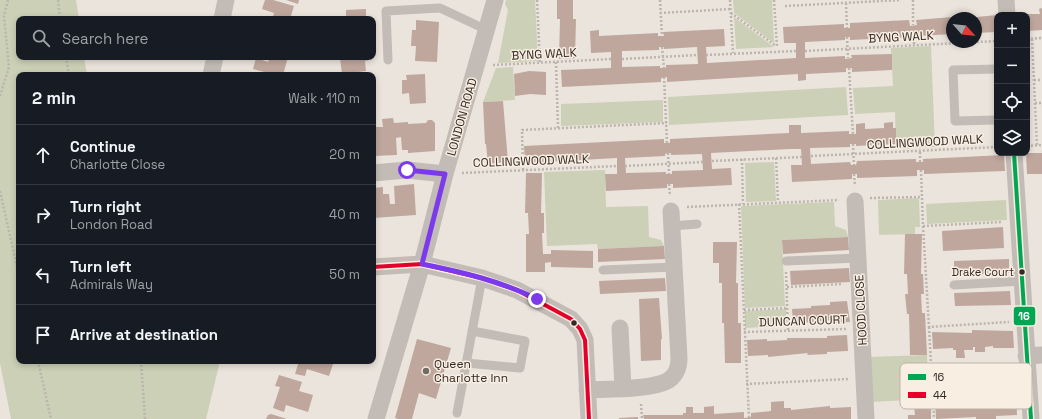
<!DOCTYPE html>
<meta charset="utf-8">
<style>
:root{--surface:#171b24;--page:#20242c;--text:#f1f3f6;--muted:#9ea1a6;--line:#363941}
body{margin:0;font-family:"Space Grotesk",sans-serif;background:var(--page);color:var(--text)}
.controls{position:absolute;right:12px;top:12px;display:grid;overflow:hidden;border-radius:8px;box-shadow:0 2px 6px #0003}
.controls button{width:36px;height:36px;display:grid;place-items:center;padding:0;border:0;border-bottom:1px solid var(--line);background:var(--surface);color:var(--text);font:20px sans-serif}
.compass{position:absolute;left:946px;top:12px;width:36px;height:36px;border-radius:50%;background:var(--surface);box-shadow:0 2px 6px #0003;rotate:117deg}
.stop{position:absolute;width:12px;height:12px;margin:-9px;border:3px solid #7c3aed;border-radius:50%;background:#fff}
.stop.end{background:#7c3aed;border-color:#fff;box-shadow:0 1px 4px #0008}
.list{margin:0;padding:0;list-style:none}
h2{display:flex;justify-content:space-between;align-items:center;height:52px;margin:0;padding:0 16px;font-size:17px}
h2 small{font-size:13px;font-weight:400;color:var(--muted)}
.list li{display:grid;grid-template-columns:26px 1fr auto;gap:12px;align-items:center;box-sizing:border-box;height:60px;padding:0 16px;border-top:1px solid var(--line)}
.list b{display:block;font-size:15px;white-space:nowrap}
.list p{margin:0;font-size:13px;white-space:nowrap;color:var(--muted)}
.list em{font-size:13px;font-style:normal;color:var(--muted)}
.icon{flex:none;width:22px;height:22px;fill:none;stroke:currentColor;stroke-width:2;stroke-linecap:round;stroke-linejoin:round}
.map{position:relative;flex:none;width:1042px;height:419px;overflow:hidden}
.search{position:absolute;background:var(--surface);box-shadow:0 2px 6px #0003;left:16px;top:16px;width:360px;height:44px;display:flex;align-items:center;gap:10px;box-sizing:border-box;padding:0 14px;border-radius:8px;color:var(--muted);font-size:15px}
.panel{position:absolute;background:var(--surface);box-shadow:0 2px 6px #0003;left:16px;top:72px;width:360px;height:292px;border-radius:8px}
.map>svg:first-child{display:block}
.green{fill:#ccd0b6}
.building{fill:#bfa79d;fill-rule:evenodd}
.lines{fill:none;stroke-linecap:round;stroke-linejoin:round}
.path{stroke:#bcb4ae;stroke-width:2.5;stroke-dasharray:2 2;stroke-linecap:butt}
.lane{stroke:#c3bcb6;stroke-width:9}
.street{stroke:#c3bcb6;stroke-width:17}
.bus-1-casing{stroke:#f9eee2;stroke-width:7}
.bus-2-casing{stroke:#f9eee2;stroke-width:7}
.bus-1{stroke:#00a651;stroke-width:4}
.bus-2{stroke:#e4002b;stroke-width:4}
.route{stroke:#7c3aed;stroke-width:5}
.bus-dot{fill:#332925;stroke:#f9eee2;stroke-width:1.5}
.poi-dot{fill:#736a65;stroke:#f9eee2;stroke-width:1.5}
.labels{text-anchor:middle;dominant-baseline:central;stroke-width:3;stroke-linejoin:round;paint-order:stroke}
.bus-label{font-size:11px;fill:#332925;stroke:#f9eee2;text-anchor:end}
.street-label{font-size:12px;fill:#332925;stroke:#f9eee2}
.poi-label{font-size:12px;fill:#332925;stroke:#f9eee2;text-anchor:start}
.key{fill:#f9eee2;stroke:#beb3a9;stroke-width:1}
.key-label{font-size:11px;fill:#332925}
.line-badge{stroke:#f9eee2;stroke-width:1.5}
.badge-label{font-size:11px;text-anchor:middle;font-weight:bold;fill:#fff}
</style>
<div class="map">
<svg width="1042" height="419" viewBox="0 0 1042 419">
<rect width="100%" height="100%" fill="#ebe4dc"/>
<path class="green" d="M0 0H76L79 19H19V57H84L87 75H19V361H220L206 419H11L0 363Z
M506 0H535L538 61 498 63 508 10 505 4Z
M733 0H772L774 43 734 13Z
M734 17 774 47 736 49Z
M931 46 935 147 896 149 895 112 855 114 853 88 893 86 891 48Z
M513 67 515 100 483 102 496 68Z
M846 87 848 115 669 125 668 97Z
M663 100V122L561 126V104Z
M774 162 776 201 746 202 745 163Z
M605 170 606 207 648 206 649 237 661 240 664 246 598 249 597 244 547 246 544 172Z
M919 198 920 227H915V234L879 235 878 200Z
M1006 200 1007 220 927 224 926 204Z
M834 202 835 226 846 230 848 237 782 240 785 306 745 308 741 206Z
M786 309V326L745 328V311Z
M927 355 929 399 870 402 868 357Z"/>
<path class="building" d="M265 0H273L294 6 290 19H272L274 13 262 9Z
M286 0H299L298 4Z
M557 0H573V19H576L575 58 559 59 560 19H557Z
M1042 8V30L1027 31V14H1040L1039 9Z
M366 9V17H372V19H346V10Z
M997 15V32L976 33V18H966Z
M952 17V34L918 36 917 34H910L911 37 850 40V37H845V40L805 42V58L845 56V59L852 58 851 55 892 54V70L852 72V68H846V72L806 74V80L798 81V74L667 82V77L661 78V82L562 87 561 70 611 68V52L591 53 590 31 599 30V36L658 33V36H664L663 32 724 29 725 46 706 47 707 63 796 58V43H784L783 27 844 24V28H850V23L909 20 910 26 917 25 916 20ZM659 47H664V49L697 47 698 64 666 65V68H660V66L622 67V51L659 50Z
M416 20 439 22 437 62 415 61 416 46H411L412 30H416Z
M270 57H288L283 75H263L264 72 253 69 256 58 268 62Z
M343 57H368L369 60 365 61 366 71 342 74 340 58Z
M529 71 546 72V95L530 94 515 96 514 74Z
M425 74 426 103 410 104 409 93 402 94V80H407L406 75Z
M503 101 508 162 488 164 486 144H485L483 102Z
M393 118 394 123 408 122V124L426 123 428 120H432L435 123V151L408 153V150H402L401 137 396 138 397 155 373 156 375 127H383L382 119Z
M893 122V128H896V144L856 146V144H850V147L810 148 811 164 850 162 851 165H856L857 161 916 159V162H923V159L1004 155 1005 171 924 174V170H917V176L857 178V174H852V179L792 182 791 165H802L801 149H789L711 153 712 169 731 168 732 185 673 188V184H667V188L606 191 605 174H617V158L525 163 524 146 664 139V143H670V139L789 133V125H801V133L849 131V134H856V124L865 123V129L884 128V123ZM668 153H671V155L702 154 703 170 672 171V174H666V172L626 173 625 158 665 156V154Z
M1026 153H1042V174H1027Z
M526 173H542L541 213H544V233H542L543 254H551V250L593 251V268L551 267V262L545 263V272H526V234H529L528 213H525Z
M414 184 416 215 373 218V188L383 187V194H389L390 204H395L394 186Z
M1003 227 1004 248 943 251 942 231Z
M905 234H922L921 274H923L924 294H921L922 313H925L927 355H910L909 314H907L905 294H908L907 274H904Z
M848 237 849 250 783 254 782 240Z
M713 242H737L736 283H738V323H741V363H725L724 323H722V283H719V263H713Z
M664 246 665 259 598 262V249Z
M1009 259V273L954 275V261Z
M849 268 850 282 791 285 790 271Z
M665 278 666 291 600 294 599 281Z
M1010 291 1011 305 955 306 954 293Z
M659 298 662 339H661V360L641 361 639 299Z
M847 301 850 322 831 323V320L793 324 792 309 811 308V306L830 305V302Z
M972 330 1013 331 1014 348H993V346L985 347V352H975V347H973V350H964L965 358H956V350H953V348L933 349 932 332 972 333Z
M847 335 848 351 827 352V354L807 355 808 353 768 357V355L748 356 747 340 767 339V341L787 340V338H827V336Z
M417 339 451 348 436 399 419 393 412 419H398L395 418Z
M299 361H334L329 376 307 369 305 376 295 374Z
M279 375 302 382 299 391 313 395 308 412 286 405 284 412 273 408 280 387 275 386Z
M1016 392 1017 415 996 416V419H976V417L936 419 935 398 955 397 956 402V395L966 394V401H975V403L995 402V393Z
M784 401V408H791V410L830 406V408L851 407V419H644L643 415H683V413H686V407H693V413H704V407L714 406V414L744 412V418L751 417V413L771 411V402Z
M914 406H931V419H908V415H915Z
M271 414 287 419H266L268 415Z
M638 417V419H619V418Z"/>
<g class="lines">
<path class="path" d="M58 0 60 19
M537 0 540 63
M660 0 662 36
M730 0 733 53
M774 0 777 47
M913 0V25
M846 3 847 28
M785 6 901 0
M660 13 731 9
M731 13 776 46
M914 34V45
M847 37 848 58
M1027 39 1042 38
M1032 39 1037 145
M662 47 664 68
M805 51 997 41
M706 55 796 51
M66 57 69 75
M622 59 697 55
M556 62 558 128
M493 65 611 59
M849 68 853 134
M664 77 667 143
M1034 80H1042
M0 96 9 67 4 16 8 0
M1035 103H1042
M853 144 854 165
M1027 146 1042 145
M920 152V162
M668 153 669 174
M811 156 997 147
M776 158 778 202
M742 159 743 204
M712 161 802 157
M625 166 703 162
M523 170 522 130 667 123
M921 170 923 226 1002 222
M462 173 617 166
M854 174 855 186
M669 184 670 196
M0 191 19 276
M870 198 922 197
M739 204 749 418
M687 207 839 200
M923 226 929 327 1009 322
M786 272 788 331
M787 287 842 284
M744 310 787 308
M929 327 934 419
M744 332 846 329
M38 361 51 419
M141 361 145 419
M932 377 1013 372
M746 384 849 379
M641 404 642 419"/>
<path class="lane" d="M388 60 386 11 440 8 487 30
M997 69 953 70 955 121 997 120
M672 226 697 224
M786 261 858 258
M603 270 674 267
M954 285 1022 281
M466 363 520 368 525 341 472 331
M457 413 482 278"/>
<path class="street" d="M1006 0 1007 15
M222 19 226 0
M211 75 215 57
M1014 153 1031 419
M373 173 407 170 445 174
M855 201 866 419
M373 267 422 264 482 278 517 290 571 319 580 329 585 340 589 419
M620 328 623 388
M1026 356 1042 355
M587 390C607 389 654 390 669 380 677 374 679 367 679 358L671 211
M376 419 422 264 445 174 495 0"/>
<g class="bus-1-casing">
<path id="bus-1" d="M1014 153 1031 419"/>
</g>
<g class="bus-2-casing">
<path id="bus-2" d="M373 267 422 264 482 278 517 290 571 319 580 329 585 340 589 419"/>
</g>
<use href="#bus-1" class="bus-1"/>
<use href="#bus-2" class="bus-2"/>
</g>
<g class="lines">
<path class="route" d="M407 170 445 174 422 264C462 272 500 281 537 299"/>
</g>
<g class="bus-dot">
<circle cx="1022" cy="272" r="3.5"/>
<circle cx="574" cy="323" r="3.5"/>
</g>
<circle class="poi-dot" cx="426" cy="371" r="4"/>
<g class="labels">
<g class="bus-label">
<text x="1014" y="272">Drake Court</text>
</g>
<g class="street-label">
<text transform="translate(901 37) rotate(-3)">BYNG WALK</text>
<text transform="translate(544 54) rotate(-3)">BYNG WALK</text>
<text transform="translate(462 117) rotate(-74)">LONDON ROAD</text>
<text transform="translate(925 142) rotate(-3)">COLLINGWOOD WALK</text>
<text transform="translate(531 161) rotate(-2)">COLLINGWOOD WALK</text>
<text transform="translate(861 310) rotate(-93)">HOOD CLOSE</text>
<text transform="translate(803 321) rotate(-2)">DUNCAN COURT</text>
</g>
<g class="poi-label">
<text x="434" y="364">Queen<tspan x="434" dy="14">Charlotte Inn</tspan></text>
</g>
</g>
<rect x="900" y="363" width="132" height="46" rx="6" class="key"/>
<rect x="908" y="374" width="18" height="6" fill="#00a651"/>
<rect x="908" y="392" width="18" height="6" fill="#e4002b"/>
<g class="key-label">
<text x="933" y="381">16</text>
<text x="933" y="399">44</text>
</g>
<rect class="line-badge" x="1013" y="306" width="23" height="20" rx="4" fill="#00a651"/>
<g class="badge-label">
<text x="1024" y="320">16</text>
</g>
</svg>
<div class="controls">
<button>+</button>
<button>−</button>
<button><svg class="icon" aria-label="locate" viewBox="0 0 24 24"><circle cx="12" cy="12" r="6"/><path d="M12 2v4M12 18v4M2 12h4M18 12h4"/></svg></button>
<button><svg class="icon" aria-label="layers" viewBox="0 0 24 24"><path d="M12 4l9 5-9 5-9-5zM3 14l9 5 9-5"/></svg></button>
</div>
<svg class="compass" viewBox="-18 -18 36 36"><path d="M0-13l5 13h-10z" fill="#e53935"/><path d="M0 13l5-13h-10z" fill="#9ea1a6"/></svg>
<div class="stop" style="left:407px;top:170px"></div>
<div class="stop end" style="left:537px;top:299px"></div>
<div class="search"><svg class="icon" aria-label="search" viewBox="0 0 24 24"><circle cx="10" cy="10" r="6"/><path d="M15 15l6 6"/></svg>Search here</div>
<section class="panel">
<h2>2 min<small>Walk · 110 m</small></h2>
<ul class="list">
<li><svg class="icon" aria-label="ahead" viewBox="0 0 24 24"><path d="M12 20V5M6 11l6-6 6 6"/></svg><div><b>Continue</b><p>Charlotte Close</p></div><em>20 m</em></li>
<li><svg class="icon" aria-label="right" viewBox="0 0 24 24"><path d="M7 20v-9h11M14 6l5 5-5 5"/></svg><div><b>Turn right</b><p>London Road</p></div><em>40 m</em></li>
<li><svg class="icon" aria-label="left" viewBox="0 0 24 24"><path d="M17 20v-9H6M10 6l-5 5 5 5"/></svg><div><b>Turn left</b><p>Admirals Way</p></div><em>50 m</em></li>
<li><svg class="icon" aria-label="arrive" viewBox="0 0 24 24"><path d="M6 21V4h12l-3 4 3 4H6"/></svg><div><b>Arrive at destination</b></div></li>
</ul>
</section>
</div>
